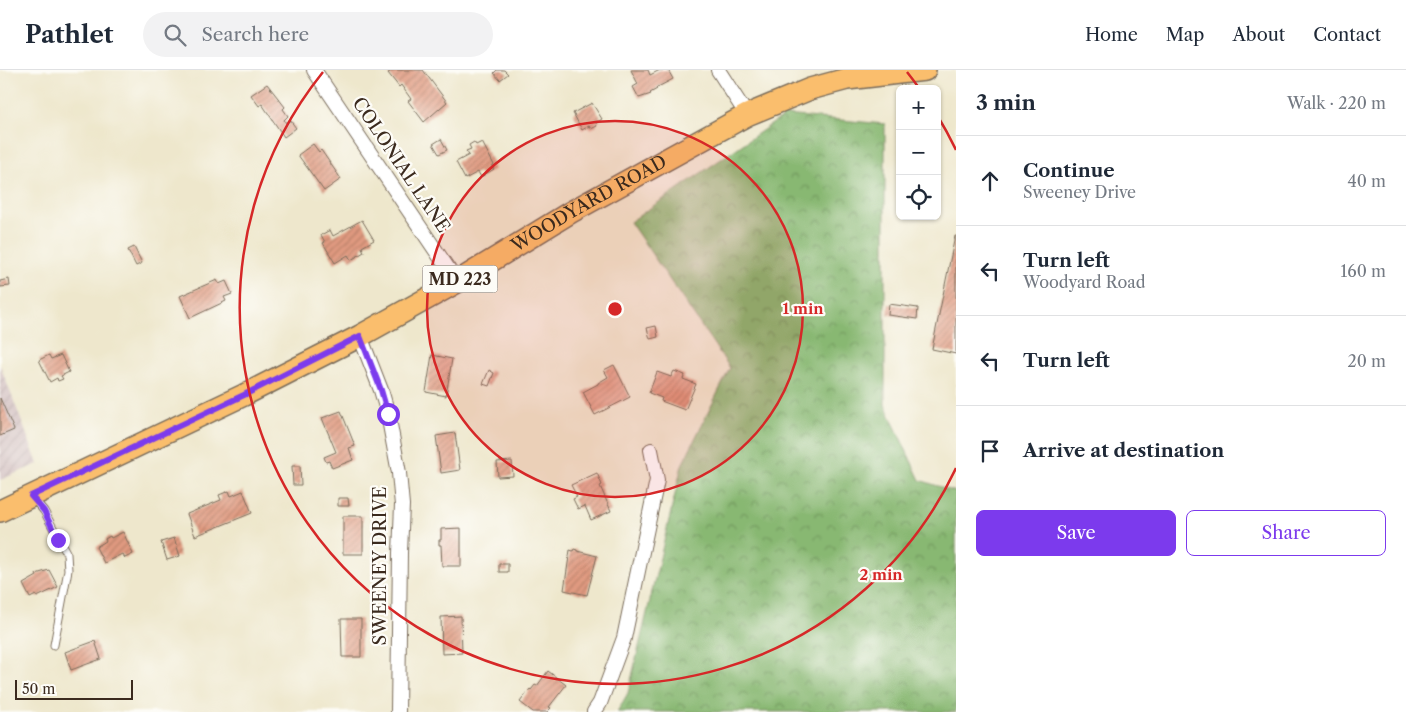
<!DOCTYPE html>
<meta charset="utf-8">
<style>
:root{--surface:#fff;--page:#f2f2f3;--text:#1f2937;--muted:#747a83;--line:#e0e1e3;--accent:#7c3aed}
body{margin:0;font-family:"Libre Caslon Text",serif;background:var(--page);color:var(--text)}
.controls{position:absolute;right:15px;top:15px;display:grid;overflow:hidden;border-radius:8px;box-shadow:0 1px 4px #0004}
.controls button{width:45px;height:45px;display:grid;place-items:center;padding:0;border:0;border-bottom:1px solid var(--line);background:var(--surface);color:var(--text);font:25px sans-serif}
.scale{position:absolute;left:15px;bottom:12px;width:118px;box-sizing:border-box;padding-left:5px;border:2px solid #3b2a1e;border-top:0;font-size:14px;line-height:18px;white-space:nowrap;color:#3b2a1e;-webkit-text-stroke:4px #fdfcf7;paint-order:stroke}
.stop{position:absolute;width:15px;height:15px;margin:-11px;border:4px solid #7c3aed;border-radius:50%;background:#fff}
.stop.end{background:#7c3aed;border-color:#fff;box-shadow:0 1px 5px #0008}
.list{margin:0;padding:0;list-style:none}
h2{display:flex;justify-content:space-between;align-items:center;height:65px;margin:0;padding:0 20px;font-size:21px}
h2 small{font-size:16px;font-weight:400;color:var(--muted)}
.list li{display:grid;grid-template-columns:32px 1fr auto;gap:15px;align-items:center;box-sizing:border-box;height:90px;padding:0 20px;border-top:1px solid var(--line)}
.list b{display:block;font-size:19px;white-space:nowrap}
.list p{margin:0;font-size:16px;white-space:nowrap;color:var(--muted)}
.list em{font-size:16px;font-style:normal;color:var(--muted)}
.actions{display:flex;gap:10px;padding:15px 20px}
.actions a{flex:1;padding:11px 0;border:1px solid var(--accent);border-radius:8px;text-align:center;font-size:18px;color:var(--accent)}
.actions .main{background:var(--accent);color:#fff}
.icon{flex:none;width:28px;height:28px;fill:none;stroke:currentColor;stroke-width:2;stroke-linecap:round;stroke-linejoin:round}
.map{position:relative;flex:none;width:956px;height:642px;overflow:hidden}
header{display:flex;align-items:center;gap:30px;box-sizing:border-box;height:70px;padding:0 25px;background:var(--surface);border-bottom:1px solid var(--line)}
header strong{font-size:24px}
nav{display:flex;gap:28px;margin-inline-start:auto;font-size:18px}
.search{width:350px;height:45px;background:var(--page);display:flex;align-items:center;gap:12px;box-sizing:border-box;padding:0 18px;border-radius:28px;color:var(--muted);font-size:19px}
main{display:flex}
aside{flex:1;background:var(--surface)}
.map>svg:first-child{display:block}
.industrial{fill:url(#industrial-furrows)}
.forest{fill:url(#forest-crowns);stroke:#627148}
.building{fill:url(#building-hatch)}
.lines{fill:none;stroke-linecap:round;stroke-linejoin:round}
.service-casing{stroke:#7a6c5b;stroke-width:9}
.minor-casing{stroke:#7a6c5b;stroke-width:16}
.primary-casing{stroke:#7a6c5b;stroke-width:24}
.service{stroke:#fff;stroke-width:7}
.minor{stroke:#fff;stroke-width:14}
.primary{stroke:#fabe6d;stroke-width:21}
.route{stroke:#7c3aed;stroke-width:6}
.ring{fill:none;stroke:#d62828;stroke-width:2.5}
.labels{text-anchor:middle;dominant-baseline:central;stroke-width:4.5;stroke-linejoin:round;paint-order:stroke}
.shield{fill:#fdfcf7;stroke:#75695f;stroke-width:1}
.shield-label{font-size:16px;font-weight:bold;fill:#3b2a1e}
.street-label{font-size:18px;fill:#3b2a1e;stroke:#fdfcf7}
.centre{fill:#d62828;stroke:#fdfcf7;stroke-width:2.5}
.ring-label{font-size:15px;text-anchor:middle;font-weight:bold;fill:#d62828;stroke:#fdfcf7;stroke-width:4.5;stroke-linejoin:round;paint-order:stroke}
</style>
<header>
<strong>Pathlet</strong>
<div class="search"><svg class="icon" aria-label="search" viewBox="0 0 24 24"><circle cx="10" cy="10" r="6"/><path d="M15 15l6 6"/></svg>Search here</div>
<nav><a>Home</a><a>Map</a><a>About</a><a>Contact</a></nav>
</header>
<main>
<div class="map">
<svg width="956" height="642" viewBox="0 0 956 642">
<defs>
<pattern id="industrial-furrows" width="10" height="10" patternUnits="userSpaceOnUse" patternTransform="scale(1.25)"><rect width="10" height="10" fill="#d2bfc0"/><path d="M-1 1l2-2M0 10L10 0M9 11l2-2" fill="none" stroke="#b5a4a5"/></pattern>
<pattern id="forest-crowns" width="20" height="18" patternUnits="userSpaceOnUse" patternTransform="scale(1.25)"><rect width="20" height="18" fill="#88b872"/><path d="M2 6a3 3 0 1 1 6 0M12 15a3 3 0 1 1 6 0" fill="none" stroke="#70965d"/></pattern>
<pattern id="building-hatch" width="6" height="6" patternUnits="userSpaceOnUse" patternTransform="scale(1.25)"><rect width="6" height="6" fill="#e09a80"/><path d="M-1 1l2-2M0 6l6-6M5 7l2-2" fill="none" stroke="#b77e68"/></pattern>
</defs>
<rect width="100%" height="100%" fill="#fdfcf7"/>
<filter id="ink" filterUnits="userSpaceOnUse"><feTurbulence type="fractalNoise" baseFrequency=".02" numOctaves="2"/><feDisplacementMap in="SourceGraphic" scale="10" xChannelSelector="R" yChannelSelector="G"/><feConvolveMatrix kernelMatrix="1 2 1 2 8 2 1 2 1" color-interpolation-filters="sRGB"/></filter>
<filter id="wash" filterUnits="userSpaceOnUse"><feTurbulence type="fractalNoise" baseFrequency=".0096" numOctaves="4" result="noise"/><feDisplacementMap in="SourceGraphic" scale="20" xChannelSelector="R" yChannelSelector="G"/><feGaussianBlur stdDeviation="1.12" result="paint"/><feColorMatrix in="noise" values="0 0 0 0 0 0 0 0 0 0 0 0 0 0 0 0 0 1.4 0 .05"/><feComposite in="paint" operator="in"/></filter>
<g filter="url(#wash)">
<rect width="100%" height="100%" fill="#eee7cc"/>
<path class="industrial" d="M0 295 38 394 0 410Z"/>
<path class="forest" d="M785 45 885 54V335L920 410 956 422V642H617L628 623 682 395 730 298 630 152Z"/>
<g id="blocks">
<path class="building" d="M393 0H423L447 32 424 52 408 31 411 29 401 15 399 17 388 3Z
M497 0H504L508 4 500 10 494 3Z
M631 0H648L650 5 660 0H668L673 9 656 18 657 19 650 23 651 24 639 28 633 17 638 14Z
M267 14 285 37 283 39 288 46 284 50 286 53 290 50 296 58 284 67 262 34 259 36 251 25Z
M592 33 602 49 596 53 597 56 591 59 589 56 582 60 573 43Z
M441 69 447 80 439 84 433 74Z
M474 72 476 75 482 72 494 95 492 96 494 99 481 107 478 102 465 109 456 92 469 85 466 81 471 79 469 75Z
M313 74 319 82 321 80 341 109 324 121 298 85Z
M362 150 374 170 362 177 364 182 351 190 348 185 335 193 323 173 325 172 321 165 330 160 333 166Z
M955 166H956V284L932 279Z
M134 177 142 193 136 196 128 180Z
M9 209 10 216 0 217V211Z
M217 210 219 214 226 211 232 224 224 227 226 231 190 248 180 226Z
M889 234 918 238 917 249 888 245Z
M656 256 658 267 650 269 647 258Z
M49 285 51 289 61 285 69 302 61 306 63 309 58 311 57 308 50 312 39 290Z
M432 285 452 289 446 326 426 322Z
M614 295 630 327 595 345 583 322 598 314V313L608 307 604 300Z
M489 300 494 303 489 316 483 314Z
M674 301 685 305 683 309 696 314 685 340 661 331 662 328 649 323 657 302 671 307Z
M0 328 14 360 0 366Z
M341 341 355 376 349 378 353 390 332 398 329 391 326 392 324 387 336 382 322 348Z
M455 363 460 400 441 403 436 366Z
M512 391 513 406 498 407 497 392Z
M292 396H300L301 415H293Z
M597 403 602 415 600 416 611 441 591 450 585 436 578 439 573 429 577 427 571 415Z
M229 421 231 426 243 421 252 443 195 466 187 444 221 430 219 425Z
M338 428H348L349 436H338Z
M343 446H363V484H343Z
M461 458V496H442L441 475H439V470H441V459Z
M123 462 133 484 125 488 122 484 104 493 96 477 106 471 105 469 110 466 111 468Z
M174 468 180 486 167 490 161 472Z
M574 479 577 480V481L597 486 587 525 564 520 570 480 573 481Z
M499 494H508V502H499Z
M49 500 58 517 37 527 36 525 30 528 23 514 37 506 36 504Z
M461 546 462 583 442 584 441 547Z
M341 549H361V587H342Z
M95 571 101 589 71 600 65 582Z
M548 601 566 615 549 637 551 638 547 642H533L520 632 530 619 531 620 535 615 537 616Z"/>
</g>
</g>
<g filter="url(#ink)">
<use href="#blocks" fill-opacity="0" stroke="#7a6c5b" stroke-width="1"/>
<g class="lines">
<g class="service-casing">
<path id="service" d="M33 428 44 441 67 484 68 500 54 575"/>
</g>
<g class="minor-casing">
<path id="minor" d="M314 0 457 212
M718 0 747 45
M360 266 381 320 388 344 399 403 402 435 400 483 398 642
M594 642 600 633 624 568 657 410 651 380"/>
</g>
<g class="primary-casing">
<g id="primary">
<path id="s1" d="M0 441 244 325 360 266 457 212 571 142 747 45 810 19 847 9 925 0"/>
</g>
</g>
<use href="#service" class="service"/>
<use href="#minor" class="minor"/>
<use href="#primary" class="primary"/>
</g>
</g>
<g class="lines" filter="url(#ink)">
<path class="route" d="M58 470 44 441 31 426 244 325 360 266 381 320 388 344"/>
</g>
<circle cx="615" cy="239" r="188" fill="#d62828" fill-opacity=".12"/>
<g class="ring">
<circle cx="615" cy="239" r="188"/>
<path d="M956 398A376 376 0 1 1 323 2M907 2A376 376 0 0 1 919 18M937 45A376 376 0 0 1 956 80"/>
</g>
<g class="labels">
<rect class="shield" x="422.5" y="195.5" width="75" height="27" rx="4"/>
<g class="shield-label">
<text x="460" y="209">MD 223</text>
</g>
<g class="street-label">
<text transform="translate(401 95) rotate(56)">COLONIAL LANE</text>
<text stroke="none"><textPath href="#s1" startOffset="665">WOODYARD ROAD</textPath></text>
<text transform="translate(380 496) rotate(-90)">SWEENEY DRIVE</text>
</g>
</g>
<circle cx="615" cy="239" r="8" class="centre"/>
<g class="ring-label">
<text x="803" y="244">1 min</text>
<text x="881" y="510">2 min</text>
</g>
</svg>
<div class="controls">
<button>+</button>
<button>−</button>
<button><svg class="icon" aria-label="locate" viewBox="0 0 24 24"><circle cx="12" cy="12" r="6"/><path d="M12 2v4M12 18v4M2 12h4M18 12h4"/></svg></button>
</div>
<div class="scale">50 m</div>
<div class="stop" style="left:388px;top:344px"></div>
<div class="stop end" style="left:58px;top:470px"></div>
</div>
<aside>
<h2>3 min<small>Walk · 220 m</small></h2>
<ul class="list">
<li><svg class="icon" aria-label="ahead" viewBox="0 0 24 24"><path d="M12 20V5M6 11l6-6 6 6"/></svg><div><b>Continue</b><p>Sweeney Drive</p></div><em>40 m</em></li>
<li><svg class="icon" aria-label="left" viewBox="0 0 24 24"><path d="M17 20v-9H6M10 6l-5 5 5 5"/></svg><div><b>Turn left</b><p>Woodyard Road</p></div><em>160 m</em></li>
<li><svg class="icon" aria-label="left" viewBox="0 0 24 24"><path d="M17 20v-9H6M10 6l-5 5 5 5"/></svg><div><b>Turn left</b></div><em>20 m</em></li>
<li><svg class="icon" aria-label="arrive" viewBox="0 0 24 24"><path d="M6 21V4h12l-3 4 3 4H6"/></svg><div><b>Arrive at destination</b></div></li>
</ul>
<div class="actions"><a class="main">Save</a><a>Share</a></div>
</aside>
</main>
